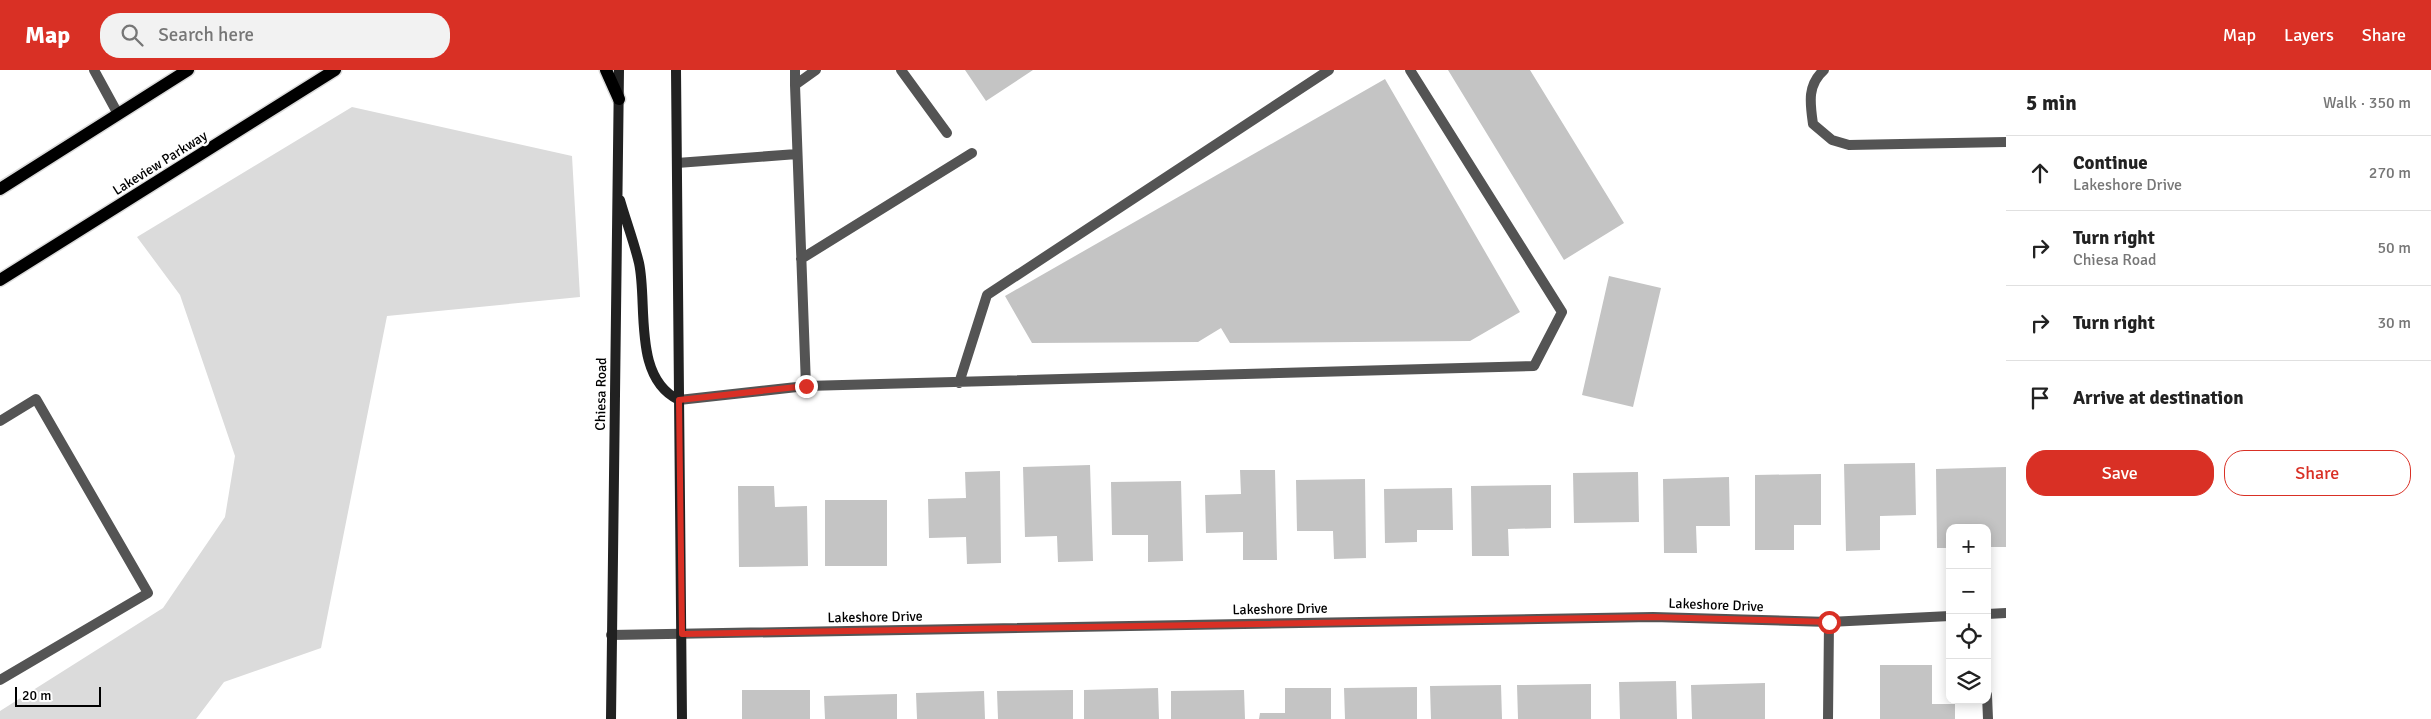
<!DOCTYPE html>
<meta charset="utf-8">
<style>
:root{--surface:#fff;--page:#f2f2f2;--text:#222;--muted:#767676;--line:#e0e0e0;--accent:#d93025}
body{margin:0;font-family:Signika,sans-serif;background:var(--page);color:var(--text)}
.controls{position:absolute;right:15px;bottom:15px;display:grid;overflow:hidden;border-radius:10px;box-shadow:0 2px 12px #0003}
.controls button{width:45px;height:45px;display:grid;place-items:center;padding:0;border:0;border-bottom:1px solid var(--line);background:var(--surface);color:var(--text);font:25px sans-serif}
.scale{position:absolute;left:15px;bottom:12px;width:86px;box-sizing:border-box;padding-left:5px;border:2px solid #000;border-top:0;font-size:14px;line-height:18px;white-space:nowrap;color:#000;-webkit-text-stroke:4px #fff;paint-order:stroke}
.stop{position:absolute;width:15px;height:15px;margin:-11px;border:4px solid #d93025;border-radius:50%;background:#fff}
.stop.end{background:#d93025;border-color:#fff;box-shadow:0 1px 5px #0008}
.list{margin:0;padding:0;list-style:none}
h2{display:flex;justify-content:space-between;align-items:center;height:65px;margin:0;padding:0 20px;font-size:21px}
h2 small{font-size:16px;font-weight:400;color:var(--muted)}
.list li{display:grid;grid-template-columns:32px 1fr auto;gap:15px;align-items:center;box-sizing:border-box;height:75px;padding:0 20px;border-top:1px solid var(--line)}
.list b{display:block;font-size:19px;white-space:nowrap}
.list p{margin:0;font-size:16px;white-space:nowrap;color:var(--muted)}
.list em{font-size:16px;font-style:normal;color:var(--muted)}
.actions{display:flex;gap:10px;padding:15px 20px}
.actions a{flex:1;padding:11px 0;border:1px solid var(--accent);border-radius:20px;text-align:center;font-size:18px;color:var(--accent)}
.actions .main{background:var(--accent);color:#fff}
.icon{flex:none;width:28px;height:28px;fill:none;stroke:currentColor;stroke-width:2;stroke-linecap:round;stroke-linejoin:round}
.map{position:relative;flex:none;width:2006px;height:649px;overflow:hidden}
header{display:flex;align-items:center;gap:30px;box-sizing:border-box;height:70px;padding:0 25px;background:var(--accent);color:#fff}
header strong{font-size:24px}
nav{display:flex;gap:28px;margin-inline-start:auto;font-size:18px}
.search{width:350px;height:45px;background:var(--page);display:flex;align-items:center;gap:12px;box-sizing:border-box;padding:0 18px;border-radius:20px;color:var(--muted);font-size:19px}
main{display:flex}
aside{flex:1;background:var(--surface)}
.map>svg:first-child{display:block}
.green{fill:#dbdbdb}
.building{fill:#c4c4c4}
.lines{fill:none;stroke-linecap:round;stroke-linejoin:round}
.primary-casing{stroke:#dbdbdb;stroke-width:15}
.service{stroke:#545454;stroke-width:10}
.minor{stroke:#545454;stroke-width:10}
.secondary{stroke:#212121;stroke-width:10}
.primary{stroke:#000;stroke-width:12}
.route{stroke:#d93025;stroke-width:6}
.labels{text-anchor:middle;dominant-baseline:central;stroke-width:5;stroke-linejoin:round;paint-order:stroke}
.street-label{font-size:14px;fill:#000;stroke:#fff}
</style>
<header>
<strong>Map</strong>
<div class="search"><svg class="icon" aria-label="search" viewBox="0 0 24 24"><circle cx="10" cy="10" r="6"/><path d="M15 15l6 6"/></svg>Search here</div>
<nav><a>Map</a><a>Layers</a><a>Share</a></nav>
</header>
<main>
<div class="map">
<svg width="2006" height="649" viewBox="0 0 2006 649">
<rect width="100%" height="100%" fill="#fff"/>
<path class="green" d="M352 37 572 86 580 227 387 246 321 578 224 612 196 649H0V641L163 538 225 447 235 386 180 225 137 167Z"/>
<path class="building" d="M965 0H1033L986 31Z
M1448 0H1530L1624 153 1564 190Z
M1385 9 1520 242 1470 271 1230 273 1221 258 1198 272 1032 273 1005 226Z
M1609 206 1661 218 1633 337 1582 325Z
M1915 393 1916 445 1880 446V480L1846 481 1844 394Z
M1090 395 1093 491 1058 492 1057 466 1025 467 1023 397Z
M2006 397V477H1987V458H1950V478H1937L1936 399Z
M1240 400H1275L1277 490H1243V462L1206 463 1205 425 1241 424Z
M1000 401 1001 493 967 494 966 467 929 468 928 429 966 428 965 402Z
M1638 402 1639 452 1574 453 1573 403Z
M1821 404V455H1794V480H1755V405Z
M1729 407 1730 456H1696L1697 483H1664L1663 409Z
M1365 409 1366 488 1334 489 1333 461H1297L1296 410Z
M1181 411 1183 491 1148 492V465H1112L1111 412Z
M1551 415V458L1508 459 1509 486H1472L1471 416Z
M738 416H774L775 437 807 436 808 496 739 497Z
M1452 418 1453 460H1417V472L1385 473 1384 419Z
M825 430H887V496H825Z
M1880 595H1932V634H1955V649H1880Z
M1676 611 1677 649H1620L1619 612Z
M1765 613V649H1692L1691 615Z
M1591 614V649H1518L1517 615Z
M1501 615 1502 649H1431L1430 616Z
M1417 617V649H1345L1344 618Z
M1158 618 1159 649H1084V620Z
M1285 618H1331V649H1259L1260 643H1285Z
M742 620H810V649H742Z
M1073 620V649H998L997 621Z
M1244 620 1245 649H1171V621Z
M984 621 985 649H917L916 623Z
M897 624V649H825L824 626Z"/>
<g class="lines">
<g class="primary-casing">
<path id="primary" d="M606 0 619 29
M0 119 188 0
M0 210 335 0"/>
</g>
<path class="service" d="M94 0 118 44
M901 0 947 63
M1824 0C1807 15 1810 33 1813 54L1832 70 1849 75 2006 72
M795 15V0
M677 93 797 84
M801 189 972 83
M959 313 987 225 1329 0
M806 316 1534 296 1562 242 1410 0
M679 330 806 316 795 15 816 0
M0 351 36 329 148 523 0 610
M1987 625 1988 649"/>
<path class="minor" d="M1987 544 2006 543
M611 565 1653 547 1829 552 1950 546
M1828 649 1829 552"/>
<path class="secondary" d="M676 0 682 649
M620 130C626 151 634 172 639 193 648 234 632 308 679 330
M611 649 619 0"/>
<use href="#primary" class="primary"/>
</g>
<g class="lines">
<path class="route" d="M806 316 679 330 682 564 1653 547 1829 552"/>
</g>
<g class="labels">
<g class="street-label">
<text transform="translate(160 93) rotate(-32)">Lakeview Parkway</text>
<text transform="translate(601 324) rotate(-89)">Chiesa Road</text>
<text transform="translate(1716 535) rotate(2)">Lakeshore Drive</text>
<text transform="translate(1280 539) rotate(-1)">Lakeshore Drive</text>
<text transform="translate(875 547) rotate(-1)">Lakeshore Drive</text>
</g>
</g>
</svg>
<div class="controls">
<button>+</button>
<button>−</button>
<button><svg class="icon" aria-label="locate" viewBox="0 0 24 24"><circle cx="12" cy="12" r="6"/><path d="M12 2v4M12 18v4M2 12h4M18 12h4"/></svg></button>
<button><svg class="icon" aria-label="layers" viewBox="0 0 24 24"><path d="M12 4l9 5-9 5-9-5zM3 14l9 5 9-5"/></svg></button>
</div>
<div class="scale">20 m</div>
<div class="stop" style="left:1829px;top:552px"></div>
<div class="stop end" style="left:806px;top:316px"></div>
</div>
<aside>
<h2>5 min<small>Walk · 350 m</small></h2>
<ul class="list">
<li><svg class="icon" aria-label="ahead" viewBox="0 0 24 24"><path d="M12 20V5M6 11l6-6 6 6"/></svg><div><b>Continue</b><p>Lakeshore Drive</p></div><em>270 m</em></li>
<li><svg class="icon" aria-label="right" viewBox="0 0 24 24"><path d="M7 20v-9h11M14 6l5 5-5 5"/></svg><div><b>Turn right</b><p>Chiesa Road</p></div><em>50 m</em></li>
<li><svg class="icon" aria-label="right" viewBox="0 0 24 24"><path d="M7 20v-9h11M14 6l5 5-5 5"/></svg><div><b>Turn right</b></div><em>30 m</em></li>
<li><svg class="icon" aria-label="arrive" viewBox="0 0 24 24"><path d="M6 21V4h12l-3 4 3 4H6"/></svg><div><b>Arrive at destination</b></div></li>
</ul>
<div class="actions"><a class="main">Save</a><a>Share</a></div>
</aside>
</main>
